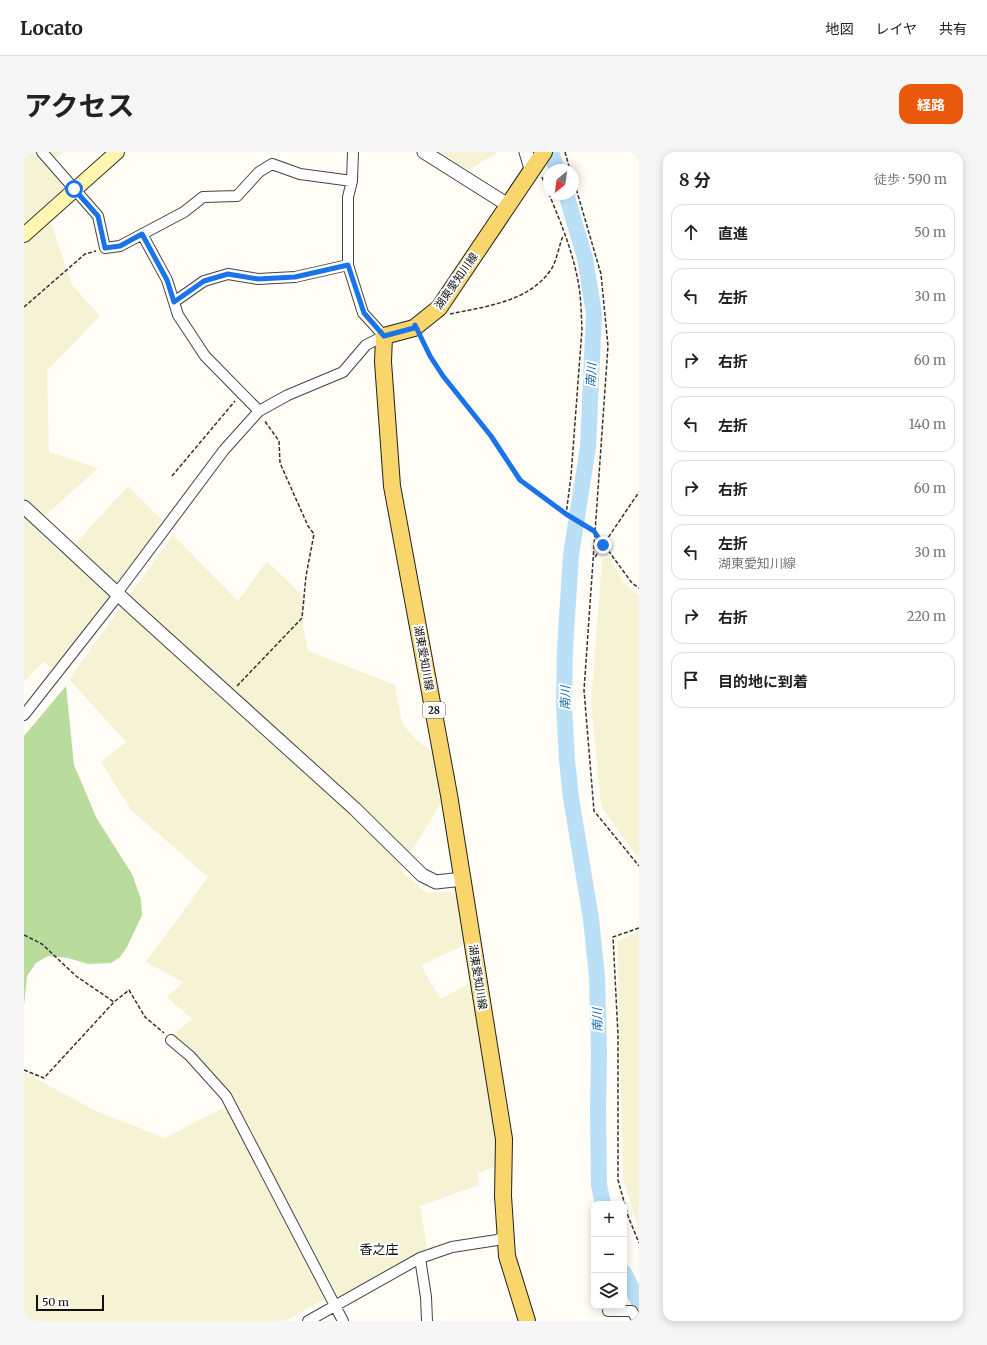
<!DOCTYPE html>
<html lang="ja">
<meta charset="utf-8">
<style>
:root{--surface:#fff;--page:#f6f6f6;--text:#222;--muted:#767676;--line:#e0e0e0;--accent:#ea580c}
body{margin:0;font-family:Merriweather,"Noto Sans JP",serif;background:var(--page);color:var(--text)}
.controls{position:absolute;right:12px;bottom:12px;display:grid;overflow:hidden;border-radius:8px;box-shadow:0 2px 10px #0003}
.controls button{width:36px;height:36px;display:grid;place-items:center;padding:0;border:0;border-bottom:1px solid var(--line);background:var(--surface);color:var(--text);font:20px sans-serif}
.compass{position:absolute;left:519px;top:12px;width:36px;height:36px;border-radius:50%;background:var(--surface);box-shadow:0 2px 10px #0003;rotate:209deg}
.scale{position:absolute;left:12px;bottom:10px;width:68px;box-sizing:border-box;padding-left:4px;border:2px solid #111;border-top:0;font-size:11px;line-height:14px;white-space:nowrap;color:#111;-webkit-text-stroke:3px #fff;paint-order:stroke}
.stop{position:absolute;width:12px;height:12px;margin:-9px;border:3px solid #1a73e8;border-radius:50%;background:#fff}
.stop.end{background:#1a73e8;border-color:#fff;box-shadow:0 1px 4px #0008}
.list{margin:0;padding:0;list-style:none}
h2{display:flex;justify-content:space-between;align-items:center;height:52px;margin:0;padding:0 16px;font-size:17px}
h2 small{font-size:13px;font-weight:400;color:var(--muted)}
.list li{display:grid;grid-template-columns:26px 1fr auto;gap:12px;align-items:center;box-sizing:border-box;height:56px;margin:0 8px 8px;padding:0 8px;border:1px solid var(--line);border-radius:12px}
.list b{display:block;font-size:15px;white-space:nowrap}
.list p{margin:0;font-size:13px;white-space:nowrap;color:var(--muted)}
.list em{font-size:13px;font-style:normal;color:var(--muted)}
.icon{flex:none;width:22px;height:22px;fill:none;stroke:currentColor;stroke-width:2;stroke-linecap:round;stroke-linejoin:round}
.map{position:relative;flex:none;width:615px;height:1169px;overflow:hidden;border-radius:12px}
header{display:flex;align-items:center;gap:24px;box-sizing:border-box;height:56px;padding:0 20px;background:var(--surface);border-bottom:1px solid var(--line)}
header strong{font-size:19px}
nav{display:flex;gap:22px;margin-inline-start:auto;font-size:14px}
.intro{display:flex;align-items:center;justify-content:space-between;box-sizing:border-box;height:96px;padding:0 24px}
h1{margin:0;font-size:28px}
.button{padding:10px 18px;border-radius:12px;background:var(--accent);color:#fff;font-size:14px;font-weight:700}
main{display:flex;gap:24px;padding:0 24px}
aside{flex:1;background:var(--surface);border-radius:12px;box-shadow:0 2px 10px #0003}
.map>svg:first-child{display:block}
.farmland{fill:#f6f3d4}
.forest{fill:#b9dc9c}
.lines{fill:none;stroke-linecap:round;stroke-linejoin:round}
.river{stroke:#b9e0f7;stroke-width:16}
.minor-casing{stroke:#444;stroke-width:12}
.tertiary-casing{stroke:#444;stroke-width:15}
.secondary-casing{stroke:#333;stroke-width:16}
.primary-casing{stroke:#222;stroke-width:18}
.path{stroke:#333;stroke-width:1.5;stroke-dasharray:4 2;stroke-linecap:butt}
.minor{stroke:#fff;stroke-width:10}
.tertiary{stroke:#fff;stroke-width:13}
.secondary{stroke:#fff6b0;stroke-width:14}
.primary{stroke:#f9d66b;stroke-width:16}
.route{stroke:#1a73e8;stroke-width:5}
.labels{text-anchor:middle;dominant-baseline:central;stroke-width:4;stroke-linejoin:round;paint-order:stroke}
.shield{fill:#fff;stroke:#585858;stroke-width:1}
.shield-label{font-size:10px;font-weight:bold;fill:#111}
.street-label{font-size:11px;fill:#111;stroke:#fff}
.water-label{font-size:12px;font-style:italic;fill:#1768a6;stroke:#fff}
.quarter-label{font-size:13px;fill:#111;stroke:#fff}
</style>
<header>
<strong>Locato</strong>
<nav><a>地図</a><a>レイヤ</a><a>共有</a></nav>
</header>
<div class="intro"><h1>アクセス</h1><a class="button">経路</a></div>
<main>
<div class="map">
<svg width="615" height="1169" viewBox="0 0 615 1169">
<rect width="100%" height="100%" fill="#fffdf5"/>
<path class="farmland" d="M0 0H39L23 14 42 34 21 53 48 133 76 164 23 219 25 300 74 316 9 375 40 404 104 334 141 371 31 518 19 510 0 530Z
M415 0H474L445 18Z
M149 383 214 449 243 409 282 447 278 466 284 499 371 533 378 571 390 586 411 603 419 632 417 651 376 718 402 741 426 740 434 744 440 793 397 813 416 847 451 829 477 1013 453 1021 455 1033 396 1054 403 1096 316 1147 203 938 166 899 148 884 168 867 143 845 159 830 122 810 184 725 107 658 77 610 102 590 45 527Z
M585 405 600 431 615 443V707L577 654 567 551 578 408Z
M615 778V1079L599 1026 593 790Z
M0 920 70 958 141 986 203 954 300 1148 261 1169H0Z"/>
<path class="forest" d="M42 534 50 613 73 667 108 722 117 747 118 763 103 795 96 805 87 811 64 812 44 806 24 804 12 811 3 824 0 854V584Z"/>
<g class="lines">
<path class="river" d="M527 0 533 18
M542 42 561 106 570 162 564 295 547 403 541 496 540 553 543 608 547 646 567 767 573 825 575 901 574 958 575 1033 579 1052
M600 1121 615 1150"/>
<g class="minor-casing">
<path id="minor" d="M18 0 74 64 81 96 96 94 160 60 179 45 213 44 235 20 248 12 276 22 328 29
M118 82 143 128 154 163 181 204 235 259
M150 150 180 129 204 122 234 127 271 125 324 113
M93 441 200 298 235 259 264 243 319 220 342 193 360 184 339 161 324 113V45L328 29 329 0
M0 563 95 442
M147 888 166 904 202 944 319 1169
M396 1106 402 1145 403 1169
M584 1159H608L614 1169
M284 1169 396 1106 428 1095 473 1088 481 1084"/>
</g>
<g class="tertiary-casing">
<path id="tertiary" d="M400 0 484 53
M502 0 507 17
M0 355 111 458 331 657 398 723 412 730 439 727"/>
</g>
<g class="secondary-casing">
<path id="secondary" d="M0 83 93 0"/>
</g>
<g class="primary-casing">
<path id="primary" d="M503 1169 483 1104 479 1044 480 987 425 643 368 334 359 210 360 184 390 176 415 156 520 0"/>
</g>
<path class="path" d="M541 0 546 18
M611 0 615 7
M518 25C531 57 546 90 553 124 557 141 557 159 558 177L547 324 542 363
M549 26 577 122 584 194 560 538 570 659 615 714
M0 155 61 102 72 99
M426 162C463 154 506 150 528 116 533 107 535 94 539 84
M397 186 405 204 419 224 467 284 496 328 542 363 570 379 608 431 615 436
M148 324 211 249
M571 405 615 340
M213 534 278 466 282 424 290 382 284 374 256 311 255 289 240 268
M615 776 589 785 594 883V1028L604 1064 615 1091
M0 783 18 792 52 824 90 850 105 838 121 865 140 881
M0 918 20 926 90 850"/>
<use href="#minor" class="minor"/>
<use href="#tertiary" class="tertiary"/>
<use href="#secondary" class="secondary"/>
<use href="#primary" class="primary"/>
</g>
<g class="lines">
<path class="route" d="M50 37 74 64 81 96 96 94 118 82 143 128 150 150 180 129 204 122 234 127 271 125 324 113 340 161 360 184 390 176 391 173 406 204 419 224 467 284 496 328 542 362 570 379 579 393"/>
</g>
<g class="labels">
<rect class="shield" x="399" y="550" width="22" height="16" rx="3"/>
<g class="shield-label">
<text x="410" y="558">28</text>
</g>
<g class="street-label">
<text transform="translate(432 129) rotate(-55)">湖東愛知川線</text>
<text transform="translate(400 506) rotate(80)">湖東愛知川線</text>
<text transform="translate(454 825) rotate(81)">湖東愛知川線</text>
</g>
<g class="water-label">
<text transform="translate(567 223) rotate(-87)">南川</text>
<text transform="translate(541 546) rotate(-89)">南川</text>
<text transform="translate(573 868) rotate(-91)">南川</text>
</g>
<g class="quarter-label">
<text x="355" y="1097">香之庄</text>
</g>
</g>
</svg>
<div class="controls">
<button>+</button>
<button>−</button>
<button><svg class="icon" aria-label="layers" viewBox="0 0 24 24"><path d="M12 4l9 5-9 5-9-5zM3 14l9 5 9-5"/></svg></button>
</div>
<svg class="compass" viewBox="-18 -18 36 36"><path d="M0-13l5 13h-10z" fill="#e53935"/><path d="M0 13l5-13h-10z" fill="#767676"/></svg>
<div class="scale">50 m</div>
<div class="stop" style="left:50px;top:37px"></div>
<div class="stop end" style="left:579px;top:393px"></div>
</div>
<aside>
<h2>8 分<small>徒歩 · 590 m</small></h2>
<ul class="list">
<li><svg class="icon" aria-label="ahead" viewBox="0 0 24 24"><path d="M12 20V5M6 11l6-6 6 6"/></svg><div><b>直進</b></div><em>50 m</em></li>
<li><svg class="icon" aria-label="left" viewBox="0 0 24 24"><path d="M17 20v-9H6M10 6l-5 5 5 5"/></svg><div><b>左折</b></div><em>30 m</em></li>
<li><svg class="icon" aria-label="right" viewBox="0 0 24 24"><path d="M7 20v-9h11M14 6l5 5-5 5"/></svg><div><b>右折</b></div><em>60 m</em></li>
<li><svg class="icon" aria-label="left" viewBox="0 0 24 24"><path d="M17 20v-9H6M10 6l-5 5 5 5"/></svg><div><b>左折</b></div><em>140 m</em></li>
<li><svg class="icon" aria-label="right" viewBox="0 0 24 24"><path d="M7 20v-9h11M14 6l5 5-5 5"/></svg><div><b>右折</b></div><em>60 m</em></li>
<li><svg class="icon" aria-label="left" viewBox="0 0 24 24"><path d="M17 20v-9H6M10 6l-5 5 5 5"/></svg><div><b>左折</b><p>湖東愛知川線</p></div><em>30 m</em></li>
<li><svg class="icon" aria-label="right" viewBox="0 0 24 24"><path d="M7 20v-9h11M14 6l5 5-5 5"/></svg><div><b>右折</b></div><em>220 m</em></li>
<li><svg class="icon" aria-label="arrive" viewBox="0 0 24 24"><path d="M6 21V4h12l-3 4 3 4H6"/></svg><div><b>目的地に到着</b></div></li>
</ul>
</aside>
</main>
